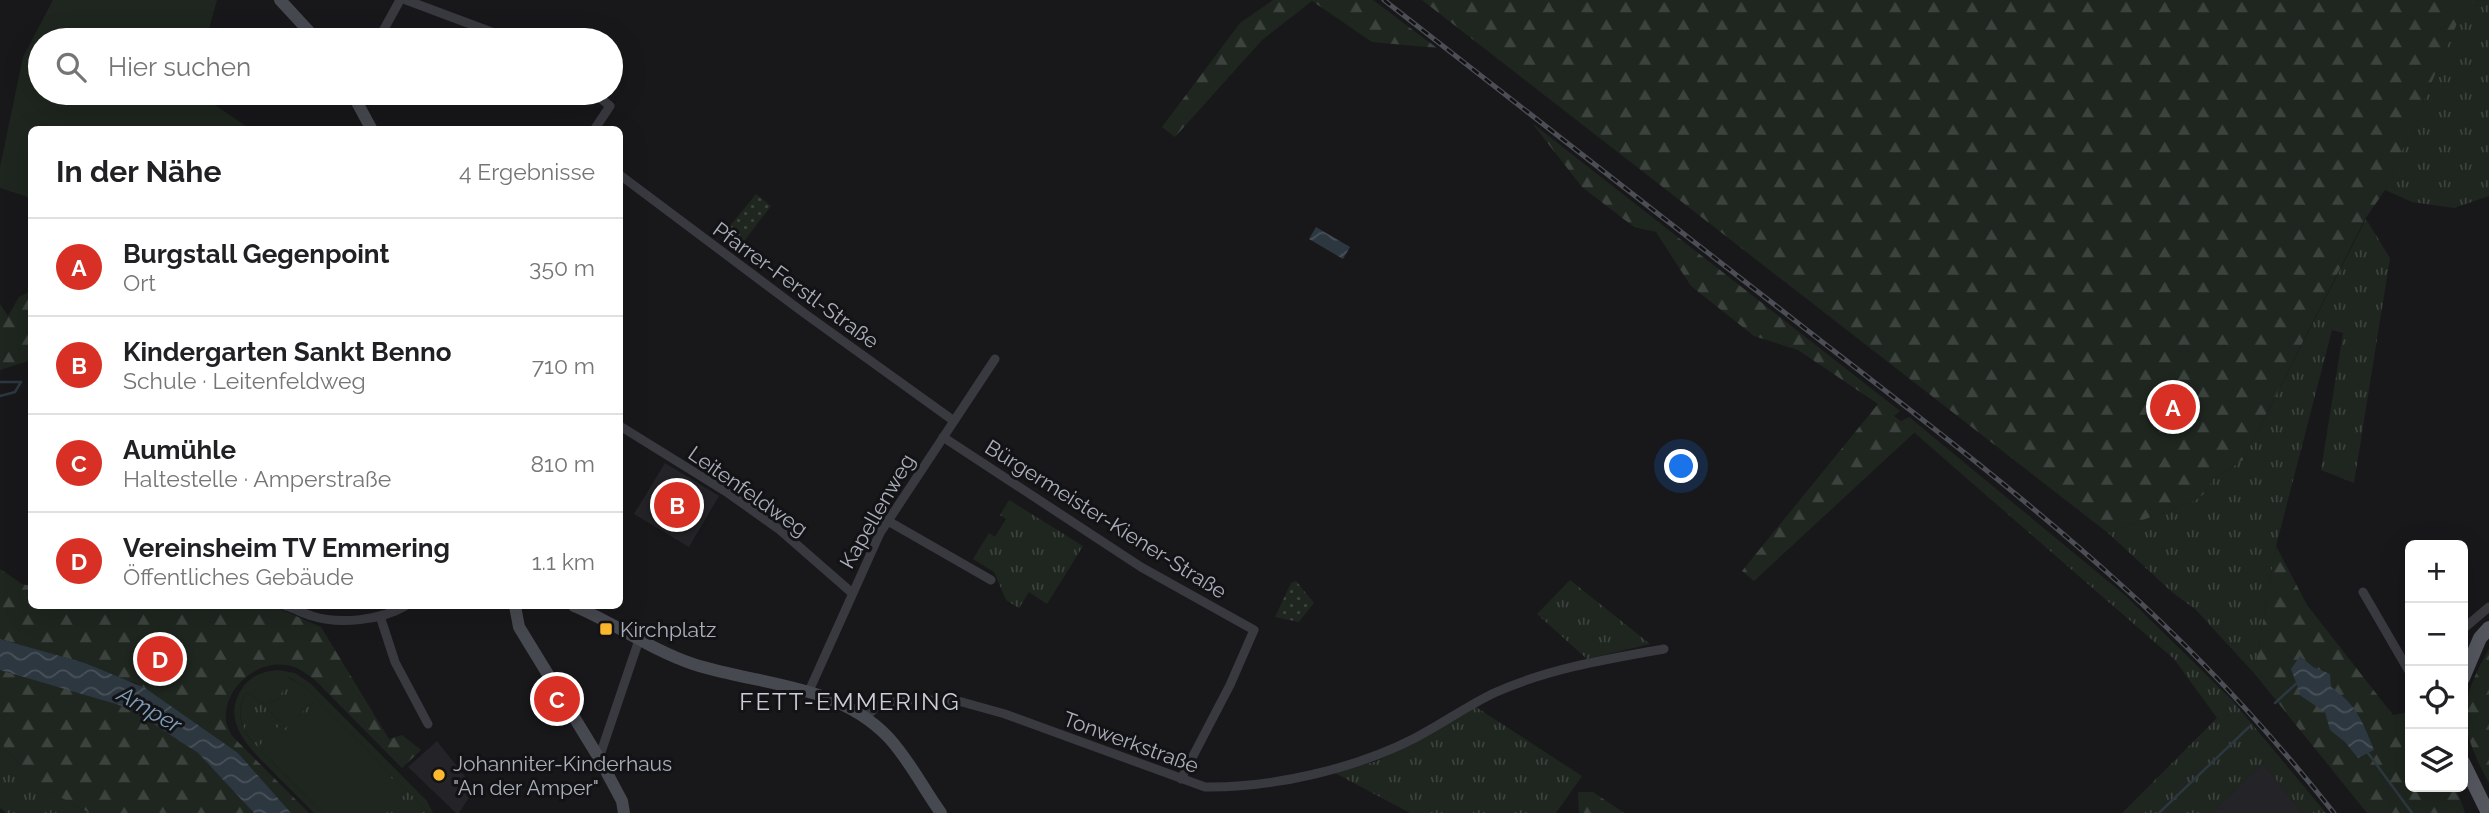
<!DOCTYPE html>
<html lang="de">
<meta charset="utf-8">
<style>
:root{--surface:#fff;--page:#f6f6f6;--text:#202124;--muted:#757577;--line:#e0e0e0;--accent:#d93025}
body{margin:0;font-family:Raleway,sans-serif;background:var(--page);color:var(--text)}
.controls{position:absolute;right:21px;bottom:21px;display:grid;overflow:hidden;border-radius:10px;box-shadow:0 7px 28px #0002}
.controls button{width:63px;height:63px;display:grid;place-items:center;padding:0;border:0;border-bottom:2px solid var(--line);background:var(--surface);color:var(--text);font:35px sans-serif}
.you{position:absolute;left:1682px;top:467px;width:24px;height:24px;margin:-18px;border:5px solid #fff;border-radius:50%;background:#1a73e8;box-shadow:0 0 0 10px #1a73e833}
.badge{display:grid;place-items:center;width:46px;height:46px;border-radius:50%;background:var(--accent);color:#fff;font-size:23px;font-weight:700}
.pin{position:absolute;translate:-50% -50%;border:4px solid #fff;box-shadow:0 2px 7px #0006}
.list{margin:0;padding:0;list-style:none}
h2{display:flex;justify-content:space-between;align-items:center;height:91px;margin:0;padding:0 28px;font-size:30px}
h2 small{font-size:23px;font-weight:400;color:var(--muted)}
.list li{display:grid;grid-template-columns:46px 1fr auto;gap:21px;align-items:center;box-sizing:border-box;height:98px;padding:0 28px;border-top:2px solid var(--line)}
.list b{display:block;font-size:26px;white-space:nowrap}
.list p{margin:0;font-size:23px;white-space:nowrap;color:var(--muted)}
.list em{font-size:23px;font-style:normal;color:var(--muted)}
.icon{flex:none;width:38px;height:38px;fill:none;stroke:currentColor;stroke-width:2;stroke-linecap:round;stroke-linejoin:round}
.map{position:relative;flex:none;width:2489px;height:813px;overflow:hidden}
.search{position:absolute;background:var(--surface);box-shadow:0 7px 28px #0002;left:28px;top:28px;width:595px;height:77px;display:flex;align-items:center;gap:18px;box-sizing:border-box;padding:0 24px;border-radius:38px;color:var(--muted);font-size:26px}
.panel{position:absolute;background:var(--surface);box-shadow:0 7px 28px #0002;left:28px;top:126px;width:595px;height:483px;border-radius:10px}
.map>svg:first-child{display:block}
.built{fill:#242428}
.grass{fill:url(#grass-tufts)}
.forest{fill:url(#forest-firs)}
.park{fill:url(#park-dots)}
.garden{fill:#1e261f;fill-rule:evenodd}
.water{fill:url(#water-waves)}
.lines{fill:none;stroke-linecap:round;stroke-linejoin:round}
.stream{stroke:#2d3740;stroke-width:2.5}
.street{stroke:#393a40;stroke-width:9}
.secondary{stroke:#474950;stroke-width:12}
.primary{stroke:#55575f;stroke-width:14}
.rail-casing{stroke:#4c4e55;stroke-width:5}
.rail{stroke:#131316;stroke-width:2.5;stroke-dasharray:8;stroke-linecap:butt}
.poi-dot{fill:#fdb92e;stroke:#131316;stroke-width:2.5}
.labels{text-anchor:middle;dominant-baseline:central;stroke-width:6;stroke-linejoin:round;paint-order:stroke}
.street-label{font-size:21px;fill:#aaafbb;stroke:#131316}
.poi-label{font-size:21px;fill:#aaafbb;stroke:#131316;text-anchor:start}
.water-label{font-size:23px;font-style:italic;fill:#7f9db8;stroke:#131316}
.quarter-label{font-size:24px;letter-spacing:2px;fill:#cbced7;stroke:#131316}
</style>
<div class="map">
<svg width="2489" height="813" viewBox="0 0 2489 813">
<defs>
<pattern id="grass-tufts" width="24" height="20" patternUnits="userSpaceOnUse" patternTransform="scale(1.75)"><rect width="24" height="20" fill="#1e261f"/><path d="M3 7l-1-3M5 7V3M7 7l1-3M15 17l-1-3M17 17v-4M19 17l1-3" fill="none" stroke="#3c433e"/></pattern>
<pattern id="forest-firs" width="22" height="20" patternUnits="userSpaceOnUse" patternTransform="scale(1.75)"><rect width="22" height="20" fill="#1e261f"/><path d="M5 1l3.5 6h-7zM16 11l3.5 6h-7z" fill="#3c433e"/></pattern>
<pattern id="park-dots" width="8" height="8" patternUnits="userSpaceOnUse" patternTransform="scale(1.75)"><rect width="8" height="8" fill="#1e261f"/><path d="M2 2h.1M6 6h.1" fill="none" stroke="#3c433e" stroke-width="1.8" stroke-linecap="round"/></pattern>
<pattern id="water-waves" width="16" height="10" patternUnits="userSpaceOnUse" patternTransform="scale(1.75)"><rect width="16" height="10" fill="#2d3740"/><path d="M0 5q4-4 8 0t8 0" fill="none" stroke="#49515a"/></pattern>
</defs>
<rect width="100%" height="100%" fill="#18181b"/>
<path class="built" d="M665 463 719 496 689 547 634 514Z
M437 741 470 783 472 793 459 813H456L408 767Z
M2263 763 2302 813H2212Z"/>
<path class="grass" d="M2480 0H2489V196L2454 208 2412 202 2385 190 2465 4Z
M2366 219 2390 258 2354 483 2321 470 2343 333 2332 330 2276 546 2254 673 2195 609 2173 593 2108 533 2194 501 2204 494 2213 479 2243 460Z
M1909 417 2126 596 2232 700 2326 813H2302L2263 763 2212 813H2122L2217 718 2174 659 1901 421Z
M1009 500 1083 546 1047 604 1029 592 1019 608 1006 600 994 572 973 559 989 533 995 537 1006 519 1000 515Z
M1570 580 1650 644 1587 659 1537 614Z
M287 677 305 687 422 805 427 813H322L261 751 303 709 300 706 285 720 268 702 279 699Z
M246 693 255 697 282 723 258 748C243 732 234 714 246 693Z
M1476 707 1582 776 1556 813H1410L1335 773 1377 761 1416 742Z
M0 742 39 786 90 813H6L0 808Z"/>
<path class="forest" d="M1273 0H1373L1437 48 1372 42 1312 1 1262 40 1175 137 1162 127 1240 23Z
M1422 0H2480L2465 5 2385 190 2365 219 2243 460 2213 479 2204 494 2194 501 2108 533Z
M1532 123 1900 411 1894 416 1915 432 1754 581 1742 571 1878 404 1798 350 1754 336 1691 286 1656 232 1634 227 1582 187Z
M31 291V360L0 370V304L8 316 19 297Z
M2276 546 2307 605 2393 715 2410 712V787H2456L2465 813H2367L2254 673Z
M0 569 22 584 31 586 32 606H273L321 627 389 739 402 735 421 750 402 768 315 680C307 674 297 666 286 665 256 660 223 689 226 720 226 725 230 731 232 736L309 813H291L238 753 136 683 123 680 85 663 0 639Z
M2489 649V783C2459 728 2457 704 2489 649Z
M0 670 129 708 198 753 254 813H90L39 786 0 742Z
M1578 792H1593L1624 813H1579Z"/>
<path class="park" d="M756 194 771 206 741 245 725 232Z
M1296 581 1314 603 1299 622 1275 617 1291 583Z"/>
<path class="garden" d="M53 0H217L206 40H40V93H198L250 129 32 130 31 198 0 188V167L23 57Z
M278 670 295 673 310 683 427 801 433 813H427L422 805 305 687 288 677 279 699 268 702 285 719 307 695 313 702 261 751 322 813H314C301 800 288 787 275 774 253 751 220 724 241 690 249 676 263 671 278 670ZM246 693 255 697 282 723 258 747C242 733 234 713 246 693Z
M319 704 406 793 386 813H325L267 754Z"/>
<path class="water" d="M1316 227 1350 247 1343 259 1309 239Z
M0 639 85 663 145 688 238 753 291 813H254L198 753 129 708 0 670Z
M2300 656 2313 667 2330 674 2331 687C2356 704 2363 722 2374 750L2358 758 2345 742 2330 730 2325 712 2301 696 2291 669Z"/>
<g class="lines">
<path class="stream" d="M0 382H21
M0 396 15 392 21 382
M2275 703 2297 683
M2368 753 2412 813
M2159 813 2249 727"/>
<path class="street" d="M406 0 513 40
M242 38 245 40
M378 40 400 0
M594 93 610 106 594 130
M620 175 804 313 954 421
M620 426 728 493 780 530 851 592
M943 437 1141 567 1254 630 1230 685 1181 779
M888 521 991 580
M2363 592 2410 673
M286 606C295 609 303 613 312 616 340 625 381 620 405 606
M380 616 395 662 428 724
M2463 629 2489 607
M809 691 880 533 995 359
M865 717 879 705 914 699 962 702 1005 714 1205 787C1272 788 1355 769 1415 738 1442 724 1467 706 1494 693 1547 669 1607 659 1664 649
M599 758 639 640"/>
<path class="secondary" d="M280 0 317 40
M352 93 372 130
M515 606 519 627 599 758 622 801 624 813
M574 606C615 623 651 650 693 664 761 686 837 683 889 738 910 761 923 788 941 813"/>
<path class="primary" d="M2463 678 2480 638 2489 628
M2463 762 2488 813"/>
<g class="rail-casing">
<path id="rail" d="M1384 0C1529 113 1675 227 1821 341 1922 419 2024 497 2119 583 2197 653 2269 731 2334 813"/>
</g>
<use href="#rail" class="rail"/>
</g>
<g class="poi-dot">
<rect x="599" y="622" width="14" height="14" rx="3.5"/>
<circle cx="439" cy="775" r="7"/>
</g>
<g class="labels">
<g class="street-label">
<text transform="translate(796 285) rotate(36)">Pfarrer-Ferstl-Straße</text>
<text transform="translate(748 491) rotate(35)">Leitenfeldweg</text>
<text transform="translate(877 511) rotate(-60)">Kapellenweg</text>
<text transform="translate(1106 519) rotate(32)">Bürgermeister-Kiener-Straße</text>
<text transform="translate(1131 742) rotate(20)">Tonwerkstraße</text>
</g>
<g class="poi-label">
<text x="620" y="629">Kirchplatz</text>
<text x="453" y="763">Johanniter-Kinderhaus<tspan x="453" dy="24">"An der Amper"</tspan></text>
</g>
<g class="water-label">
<text transform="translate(150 709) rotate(30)">Amper</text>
</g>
<g class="quarter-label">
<text x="850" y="701">FETT-EMMERING</text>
</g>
</g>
</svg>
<div class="controls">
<button>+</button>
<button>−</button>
<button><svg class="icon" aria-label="locate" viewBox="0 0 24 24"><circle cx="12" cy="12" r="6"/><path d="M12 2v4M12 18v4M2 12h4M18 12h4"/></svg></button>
<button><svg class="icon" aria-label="layers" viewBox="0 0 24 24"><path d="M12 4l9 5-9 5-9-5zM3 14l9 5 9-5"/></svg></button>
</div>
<div class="you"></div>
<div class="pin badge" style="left:2173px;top:407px">A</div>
<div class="pin badge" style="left:677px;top:505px">B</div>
<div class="pin badge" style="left:557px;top:699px">C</div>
<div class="pin badge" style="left:160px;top:659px">D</div>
<div class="search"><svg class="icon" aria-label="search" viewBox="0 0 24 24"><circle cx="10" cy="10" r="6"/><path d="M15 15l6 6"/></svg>Hier suchen</div>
<section class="panel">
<h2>In der Nähe<small>4 Ergebnisse</small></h2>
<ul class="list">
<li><span class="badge">A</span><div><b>Burgstall Gegenpoint</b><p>Ort</p></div><em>350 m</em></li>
<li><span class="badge">B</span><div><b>Kindergarten Sankt Benno</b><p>Schule · Leitenfeldweg</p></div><em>710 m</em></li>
<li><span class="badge">C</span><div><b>Aumühle</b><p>Haltestelle · Amperstraße</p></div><em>810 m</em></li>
<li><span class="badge">D</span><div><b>Vereinsheim TV Emmering</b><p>Öffentliches Gebäude</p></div><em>1.1 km</em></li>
</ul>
</section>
</div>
